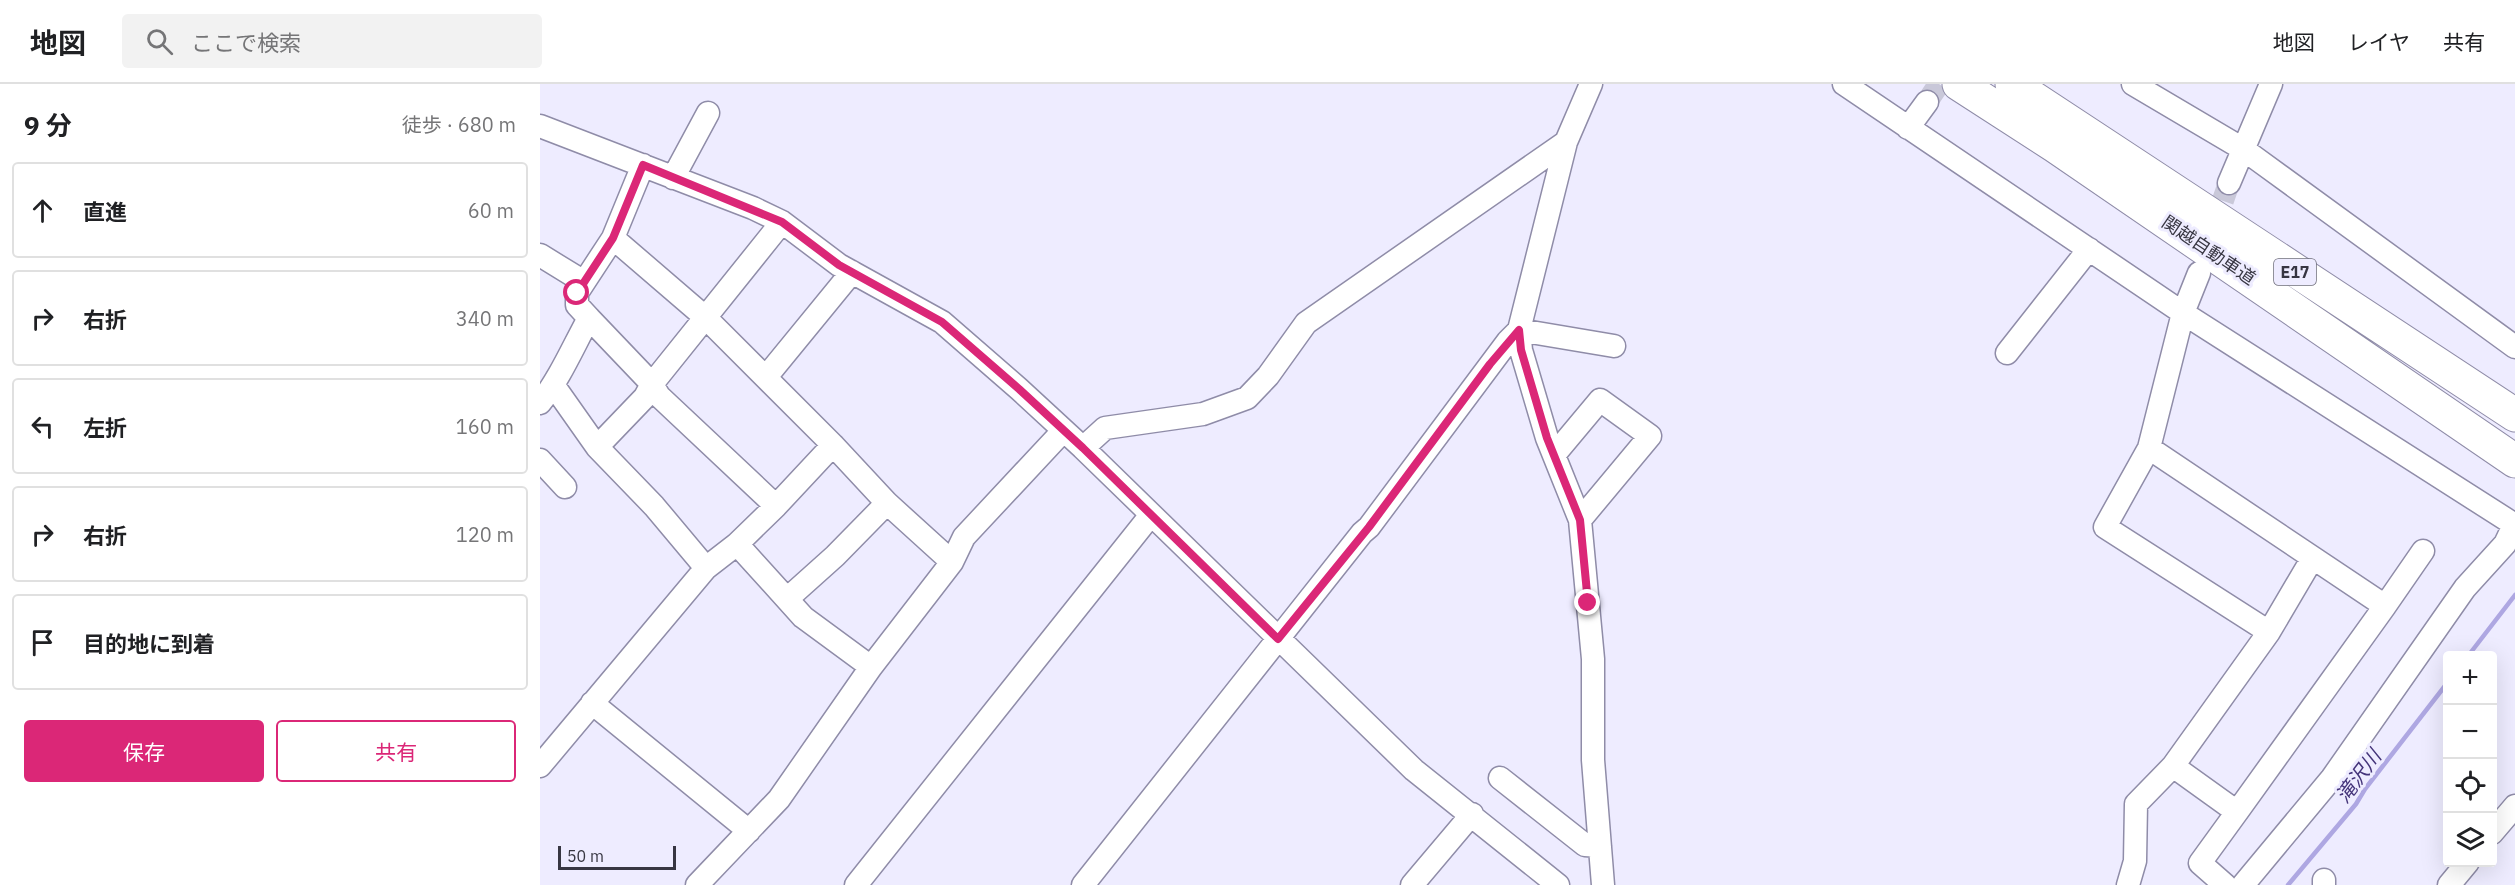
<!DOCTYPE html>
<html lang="ja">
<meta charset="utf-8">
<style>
:root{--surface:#fff;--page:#f2f2f2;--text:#202124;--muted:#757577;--line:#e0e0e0;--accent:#db2777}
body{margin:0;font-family:"IBM Plex Sans","Noto Sans JP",sans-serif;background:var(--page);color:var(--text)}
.controls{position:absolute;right:18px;bottom:18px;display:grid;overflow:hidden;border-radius:6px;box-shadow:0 6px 24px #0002}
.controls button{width:54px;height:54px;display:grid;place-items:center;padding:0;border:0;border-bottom:2px solid var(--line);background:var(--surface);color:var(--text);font:30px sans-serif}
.scale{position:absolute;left:18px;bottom:15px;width:118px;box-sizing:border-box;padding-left:6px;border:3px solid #373642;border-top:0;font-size:16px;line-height:21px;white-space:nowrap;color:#373642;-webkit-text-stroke:4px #eeecff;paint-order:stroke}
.stop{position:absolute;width:18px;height:18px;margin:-14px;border:4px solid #db2777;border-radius:50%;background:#fff}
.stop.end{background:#db2777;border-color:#fff;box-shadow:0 2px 6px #0008}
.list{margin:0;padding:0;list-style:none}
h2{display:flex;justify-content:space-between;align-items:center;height:78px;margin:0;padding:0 24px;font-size:26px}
h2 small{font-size:20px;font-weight:400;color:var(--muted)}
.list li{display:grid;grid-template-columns:39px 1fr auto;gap:18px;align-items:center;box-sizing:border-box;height:96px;margin:0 12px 12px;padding:0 12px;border:2px solid var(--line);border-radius:6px}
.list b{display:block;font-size:22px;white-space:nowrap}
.list em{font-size:20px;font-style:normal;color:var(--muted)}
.actions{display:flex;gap:12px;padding:18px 24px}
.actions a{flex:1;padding:14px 0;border:2px solid var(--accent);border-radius:6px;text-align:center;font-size:21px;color:var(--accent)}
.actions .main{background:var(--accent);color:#fff}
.icon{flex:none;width:33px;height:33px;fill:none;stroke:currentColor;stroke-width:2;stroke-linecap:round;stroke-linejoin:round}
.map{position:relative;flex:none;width:1975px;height:801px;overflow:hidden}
header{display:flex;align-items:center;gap:36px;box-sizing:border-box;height:84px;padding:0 30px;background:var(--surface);border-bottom:2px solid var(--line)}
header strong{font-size:28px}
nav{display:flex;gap:33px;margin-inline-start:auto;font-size:21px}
.search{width:420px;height:54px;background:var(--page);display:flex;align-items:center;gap:15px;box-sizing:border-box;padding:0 21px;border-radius:6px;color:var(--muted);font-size:22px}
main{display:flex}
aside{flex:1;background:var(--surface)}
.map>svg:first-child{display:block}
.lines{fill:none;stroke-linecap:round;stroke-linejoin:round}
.stream{stroke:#aea7e2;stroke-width:4.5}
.minor-tunnel{stroke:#c9c8d9;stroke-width:22;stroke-dasharray:22 11;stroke-linecap:butt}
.minor-casing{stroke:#8f8ca8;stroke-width:25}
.highway-casing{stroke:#8f8ca8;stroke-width:35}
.minor{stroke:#fff;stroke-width:22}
.highway{stroke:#fff;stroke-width:33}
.route{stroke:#db2777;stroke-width:8}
.labels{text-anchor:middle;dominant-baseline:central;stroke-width:6;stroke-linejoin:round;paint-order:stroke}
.shield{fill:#eeecff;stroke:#6e6d7b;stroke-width:1.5}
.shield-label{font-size:16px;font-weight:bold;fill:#373642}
.street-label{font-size:18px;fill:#373642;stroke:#eeecff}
.water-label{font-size:20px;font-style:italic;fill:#44347a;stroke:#eeecff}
</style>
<header>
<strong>地図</strong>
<div class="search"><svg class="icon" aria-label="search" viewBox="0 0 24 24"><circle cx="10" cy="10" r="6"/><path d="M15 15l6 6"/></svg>ここで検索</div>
<nav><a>地図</a><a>レイヤ</a><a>共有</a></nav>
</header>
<main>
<aside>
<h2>9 分<small>徒歩 · 680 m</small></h2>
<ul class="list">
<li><svg class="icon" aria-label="ahead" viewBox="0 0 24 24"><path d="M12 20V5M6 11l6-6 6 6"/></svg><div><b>直進</b></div><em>60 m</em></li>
<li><svg class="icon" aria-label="right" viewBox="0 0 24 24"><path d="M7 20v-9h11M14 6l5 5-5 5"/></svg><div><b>右折</b></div><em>340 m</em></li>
<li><svg class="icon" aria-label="left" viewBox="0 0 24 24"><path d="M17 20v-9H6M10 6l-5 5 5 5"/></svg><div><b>左折</b></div><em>160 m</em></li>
<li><svg class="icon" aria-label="right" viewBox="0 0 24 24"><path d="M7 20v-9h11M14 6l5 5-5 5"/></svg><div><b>右折</b></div><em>120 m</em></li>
<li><svg class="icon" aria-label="arrive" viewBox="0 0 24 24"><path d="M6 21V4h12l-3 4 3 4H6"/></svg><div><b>目的地に到着</b></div></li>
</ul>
<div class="actions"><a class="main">保存</a><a>共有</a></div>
</aside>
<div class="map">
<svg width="1975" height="801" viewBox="0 0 1975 801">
<rect width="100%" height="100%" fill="#eeecff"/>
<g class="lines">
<path class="stream" d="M1928 572 1975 511
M1748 801 1816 720 1825 705 1908 598"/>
<path class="minor-tunnel" d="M1387 18 1399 0
M1672 148 1689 99"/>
<g class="minor-casing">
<path id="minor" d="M1051 0 1026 58 979 246 981 266 1007 354 1040 436 1053 575V676L1063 801
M1304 0 1643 229 1975 441
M1593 0 1703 65 1975 263
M0 42 213 124 242 138 299 181 402 238 479 305 543 364 874 686 1018 801
M1368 44 1387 18
M133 94 168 29
M1689 99 1731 0
M73 154 166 234 293 361 347 419 412 478
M0 171 44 198
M1659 189 1643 229 1609 364 1565 443 1729 548
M49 234 112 300 119 312 236 422
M1467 269 1549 165
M226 293 312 188
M14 302 57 363 114 422 166 484
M0 319C20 294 33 263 49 234L37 221V209L73 154 103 81
M57 363 105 313 112 300 242 138
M543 364 565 344 663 330 707 314 728 292 766 239 1026 58
M1609 364 1845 522 1697 728 1633 682 1729 548 1772 475
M1014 371 1060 316 1110 352 1040 436
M0 376 25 403
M197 460 263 533 331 583
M247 515 295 472 347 419
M1845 522 1883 467
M52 619 209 747
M0 682 166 484 197 460 236 422 293 361
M960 694 1045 761 1060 762
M1952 749 1975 722
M157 801 239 715 331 583 412 478 424 453 523 347
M316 801 610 432
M543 801 822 449 829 443 968 257 979 246 1074 262
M872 801 932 730
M1588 801 1595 777 1596 720 1633 682
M1685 801 1660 779 1697 728
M1703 801 1792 694 1925 504 1965 460 1975 439
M1784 801V796
M1909 801 1928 778"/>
</g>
<g class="highway-casing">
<path id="highway" d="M1419 0 1515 62 1975 377
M1472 0 1975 331"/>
</g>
<use href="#minor" class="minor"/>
<use href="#highway" class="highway"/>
</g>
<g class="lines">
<path class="route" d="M37 209 73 154 103 81 242 138 299 181 402 238 479 305 543 364 738 555 829 443 950 280 979 246 981 266 1007 354 1040 436 1048 519"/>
</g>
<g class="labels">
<rect class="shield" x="1734" y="175" width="42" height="26" rx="4.5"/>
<g class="shield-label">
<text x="1755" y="188">E17</text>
</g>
<g class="street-label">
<text transform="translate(1669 166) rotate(34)">関越自動車道</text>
</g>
<g class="water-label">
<text transform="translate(1818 692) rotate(-53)">滝沢川</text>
</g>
</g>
</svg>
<div class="controls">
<button>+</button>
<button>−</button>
<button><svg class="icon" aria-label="locate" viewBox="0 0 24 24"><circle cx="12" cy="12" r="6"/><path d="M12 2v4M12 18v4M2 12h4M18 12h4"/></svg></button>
<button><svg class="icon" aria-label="layers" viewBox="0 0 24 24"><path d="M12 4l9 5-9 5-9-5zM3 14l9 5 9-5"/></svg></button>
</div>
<div class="scale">50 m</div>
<div class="stop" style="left:37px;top:209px"></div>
<div class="stop end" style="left:1048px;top:519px"></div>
</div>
</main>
